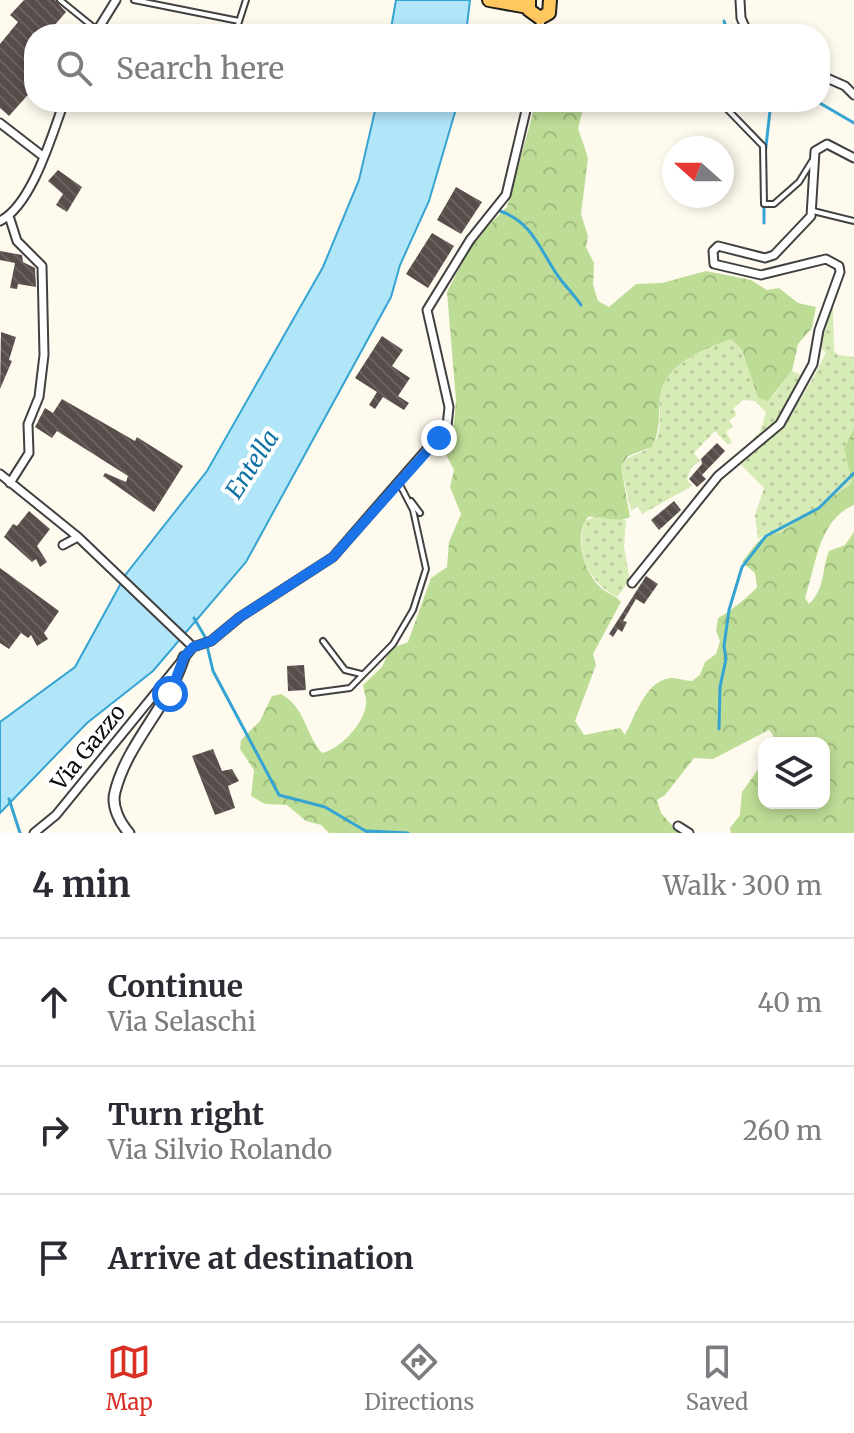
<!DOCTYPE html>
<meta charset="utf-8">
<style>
:root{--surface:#fff;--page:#f7f7f7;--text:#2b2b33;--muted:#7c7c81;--line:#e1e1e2;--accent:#d93025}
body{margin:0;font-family:Merriweather,serif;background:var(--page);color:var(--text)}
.controls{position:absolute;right:24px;bottom:24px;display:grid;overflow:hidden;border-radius:16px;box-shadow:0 4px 12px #0003}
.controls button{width:72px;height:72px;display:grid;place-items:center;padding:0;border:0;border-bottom:2px solid var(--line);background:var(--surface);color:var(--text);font:40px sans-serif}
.compass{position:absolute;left:662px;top:136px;width:72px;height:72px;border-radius:50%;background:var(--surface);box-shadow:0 4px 12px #0003;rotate:291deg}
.stop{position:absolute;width:24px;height:24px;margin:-18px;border:6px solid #1a73e8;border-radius:50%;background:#fff}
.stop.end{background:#1a73e8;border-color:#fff;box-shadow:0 2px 8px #0008}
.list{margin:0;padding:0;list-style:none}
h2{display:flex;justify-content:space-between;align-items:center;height:104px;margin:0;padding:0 32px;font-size:34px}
h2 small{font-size:26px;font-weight:400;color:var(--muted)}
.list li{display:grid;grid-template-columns:52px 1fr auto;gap:24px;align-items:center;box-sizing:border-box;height:128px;padding:0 32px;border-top:2px solid var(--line)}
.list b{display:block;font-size:30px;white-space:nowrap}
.list p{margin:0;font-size:26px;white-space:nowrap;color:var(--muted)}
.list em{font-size:26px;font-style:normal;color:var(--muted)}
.icon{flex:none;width:44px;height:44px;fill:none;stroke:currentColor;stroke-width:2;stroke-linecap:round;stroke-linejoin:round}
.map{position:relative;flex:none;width:854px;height:833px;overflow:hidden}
.search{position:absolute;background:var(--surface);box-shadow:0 4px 12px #0003;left:24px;right:24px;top:24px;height:88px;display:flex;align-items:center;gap:20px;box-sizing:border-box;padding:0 28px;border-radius:32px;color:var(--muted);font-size:30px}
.sheet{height:488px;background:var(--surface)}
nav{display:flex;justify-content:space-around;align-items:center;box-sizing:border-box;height:112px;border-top:2px solid var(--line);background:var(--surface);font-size:22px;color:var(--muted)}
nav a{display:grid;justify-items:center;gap:4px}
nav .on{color:var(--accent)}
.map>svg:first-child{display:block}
.grass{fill:url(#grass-dots)}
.forest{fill:url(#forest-crowns)}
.water{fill:#b1e5f8;stroke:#35a4d2;stroke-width:2}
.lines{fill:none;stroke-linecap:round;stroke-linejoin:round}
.stream{stroke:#35a4d2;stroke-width:3}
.building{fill:url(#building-back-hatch)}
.service-casing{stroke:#414141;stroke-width:8}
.minor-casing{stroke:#414141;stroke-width:11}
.tertiary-casing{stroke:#414141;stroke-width:13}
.primary-casing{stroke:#1f1f1f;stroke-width:16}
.service{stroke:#fff;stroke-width:4}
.minor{stroke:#fff;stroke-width:7}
.tertiary{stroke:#fff;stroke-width:9}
.primary{stroke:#fec760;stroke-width:12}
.route{stroke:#1a73e8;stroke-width:10}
.labels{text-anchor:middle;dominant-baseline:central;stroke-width:8;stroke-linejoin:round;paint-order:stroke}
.street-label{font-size:22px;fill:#0e0e0e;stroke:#fff}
.water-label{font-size:24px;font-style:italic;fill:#1274a5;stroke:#fff}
</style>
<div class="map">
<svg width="854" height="833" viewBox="0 0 854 833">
<defs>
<pattern id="grass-dots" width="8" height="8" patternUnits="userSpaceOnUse" patternTransform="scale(2)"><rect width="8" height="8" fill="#d7ebb6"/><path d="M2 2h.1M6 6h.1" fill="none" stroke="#b7c89b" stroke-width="1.8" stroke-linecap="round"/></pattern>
<pattern id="forest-crowns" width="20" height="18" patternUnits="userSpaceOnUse" patternTransform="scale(2)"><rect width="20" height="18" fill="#bddc95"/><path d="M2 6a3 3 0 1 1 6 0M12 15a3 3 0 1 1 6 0" fill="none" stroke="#a1bc7f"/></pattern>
<pattern id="building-back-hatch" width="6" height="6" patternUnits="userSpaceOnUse" patternTransform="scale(2)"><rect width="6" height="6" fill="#574d4a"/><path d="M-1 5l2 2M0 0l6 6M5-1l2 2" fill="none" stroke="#6a6260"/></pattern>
</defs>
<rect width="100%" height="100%" fill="#fffaee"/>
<path class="grass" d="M833 307 834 351 838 355 854 357V428L844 449 852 483 780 534 770 532 758 539 755 515 764 488 740 464C779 435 806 396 826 352L820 348 827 317Z
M731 339 742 350 758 398 772 397 792 371 802 375 782 416 742 450 760 432 766 412 755 401 743 400 733 409 737 414 729 421 733 426 726 432 732 442 728 445 715 431 694 453 700 461 691 468 687 480 692 486 642 514 637 506 631 511 621 466C629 451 649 455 655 442 662 428 659 414 660 400 663 364 702 351 731 339Z
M598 515 626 520 624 547 630 580 617 597C589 583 574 551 585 521Z"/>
<path class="forest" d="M536 102H585L578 128 588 158 581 214 588 236 586 247 594 263 593 285 598 301 609 307 636 284 662 283 706 271 751 280 767 290 779 288 798 303 816 307 812 328 798 344 792 371 768 401 758 398 742 350 731 339C703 350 665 363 660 397 658 415 661 430 652 447L628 456 621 466 630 517C617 524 603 515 588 517 572 537 585 577 605 591 611 595 616 596 621 602L593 654 596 665 575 721 584 735 620 728 625 735C634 718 645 684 666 679 675 676 683 681 692 681L700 675 705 662 716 654 720 641 716 631 718 618C727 614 752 594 757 587L755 573 742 562C753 549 761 531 780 533L852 483 844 449 854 428V505C818 520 816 566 805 598L809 604C825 589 822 569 829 551L845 545 854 532V833H731L730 828 740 815 742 792 764 761V803H824V743H771L773 735 769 730 713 759 694 758 665 795 657 800 661 813 679 833H329L321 825 306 821 287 805 265 804 251 796 254 770 240 749 241 740 260 721 272 696 281 694C306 708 305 734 322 753 340 749 363 725 366 705 367 698 364 692 363 685L382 667 390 649 408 642 431 578 447 567 449 542 461 514 450 487 454 470 441 445 454 424 456 400 447 292 473 241 507 207Z"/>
<path class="water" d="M396 0H470L466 34H390Z
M377 102H458L429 201 400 265 391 297 246 562 153 671 87 723 0 813V722L75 667 126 574 207 471 323 267 359 180Z"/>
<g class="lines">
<path class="stream" d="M724 21 728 34
M818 102 854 123
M765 155 771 102
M764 203V223
M500 211C535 223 541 254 561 280 568 289 575 296 581 305
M194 618 205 637 213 671 279 795 325 807 369 833
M719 729 720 687 726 659 724 646 729 610 742 567 766 536 819 508 854 473
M9 799 20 833
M368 831 408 833"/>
</g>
<path class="building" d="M24 0H55L66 12 47 34H34V88L9 116 0 108V44L18 22 10 15Z
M58 170 82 187 67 212 56 205 63 194 48 181Z
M456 187 482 202 461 234 437 220Z
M432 233 454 246 428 288 406 274Z
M0 251 22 255 23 262 35 268 36 287 18 284 17 289 10 288 15 263 0 260Z
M1 332 16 337 9 360 12 361 0 389Z
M382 336 403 350 392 366 410 378 398 396 409 403 404 410 383 397 375 409 369 405 377 392 355 378Z
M62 399 135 441 137 437 183 466 154 512 103 476 105 473 126 482 128 476 57 431 52 438 35 427 45 408 53 413Z
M717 443 725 451 702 475 706 479 697 487 689 479 702 464 701 459Z
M674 501 681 510 659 530 651 520Z
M29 511 50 529 37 546 47 562 40 567 36 559 32 562 4 537 13 524 17 526Z
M0 568 59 611 44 633 48 639 37 646 31 635 28 638 21 633 9 649 0 643Z
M646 576 658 584 644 604 636 599 623 621 627 622 622 632 618 629 613 637 609 634Z
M304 665 306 690 288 691 287 666Z
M213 749 222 771 232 769 239 781 228 786 235 808 215 815 192 756Z"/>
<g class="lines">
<g class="service-casing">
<path id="service" d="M60 0 97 30
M134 0 239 21
M235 34 246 0
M728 110 763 146 764 204H774L799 182 812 161
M813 211 854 221
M411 501 420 513
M323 641 345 670 361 674
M313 693 350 688 393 644 413 610 426 569 413 510 399 483"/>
</g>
<g class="minor-casing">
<path id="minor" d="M740 0 741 18 748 34
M540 18 541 34
M95 34 116 0
M820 75 845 86 854 95
M0 123 44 157
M9 216 17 241 42 266 44 355 39 397 28 424 29 453 10 483
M0 221C32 205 52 135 64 102
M0 474 78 537
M632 583 718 476 780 424 813 364 819 330 840 272 839 266 826 259 761 275 714 264 713 251 718 246 765 258 774 255 811 216 815 151 827 144 854 158
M193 647 211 641 240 617 333 557 447 426 449 407 427 310 470 240 506 195 528 102
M678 826 689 833
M34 833 56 815 193 647 78 537 63 545"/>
</g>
<g class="tertiary-casing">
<path id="tertiary" d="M129 833C120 823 111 806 115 792 127 743 169 706 184 657"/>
</g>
<g class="primary-casing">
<path id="primary" d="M489 0 528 7
M529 0V10L540 18 549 13 550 0"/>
</g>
<use href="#service" class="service"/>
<use href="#minor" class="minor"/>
<use href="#tertiary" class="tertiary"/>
<use href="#primary" class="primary"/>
</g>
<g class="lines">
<path class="route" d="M170 694 184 657 193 647 211 641 240 617 333 557 439 438"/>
</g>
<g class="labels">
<g class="street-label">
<text transform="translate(88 747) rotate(-51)">Via Gazzo</text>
</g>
<g class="water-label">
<text transform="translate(252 464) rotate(-57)">Entella</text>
</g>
</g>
</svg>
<div class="controls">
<button><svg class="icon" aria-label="layers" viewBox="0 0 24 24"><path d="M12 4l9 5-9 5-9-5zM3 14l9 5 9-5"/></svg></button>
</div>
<svg class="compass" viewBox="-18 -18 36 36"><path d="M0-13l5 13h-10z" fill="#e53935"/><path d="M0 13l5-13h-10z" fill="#7c7c81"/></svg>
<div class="stop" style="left:170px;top:694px"></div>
<div class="stop end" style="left:439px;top:438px"></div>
<div class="search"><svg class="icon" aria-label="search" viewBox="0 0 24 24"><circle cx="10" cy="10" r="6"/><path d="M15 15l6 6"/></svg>Search here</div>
</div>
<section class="sheet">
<h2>4 min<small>Walk · 300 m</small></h2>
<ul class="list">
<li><svg class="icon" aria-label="ahead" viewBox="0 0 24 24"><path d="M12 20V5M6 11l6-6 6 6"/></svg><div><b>Continue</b><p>Via Selaschi</p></div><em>40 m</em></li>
<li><svg class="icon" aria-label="right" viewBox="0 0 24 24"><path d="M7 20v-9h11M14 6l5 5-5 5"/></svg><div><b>Turn right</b><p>Via Silvio Rolando</p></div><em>260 m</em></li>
<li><svg class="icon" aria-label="arrive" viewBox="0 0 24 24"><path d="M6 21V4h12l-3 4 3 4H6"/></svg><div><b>Arrive at destination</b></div></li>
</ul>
</section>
<nav>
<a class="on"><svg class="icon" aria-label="map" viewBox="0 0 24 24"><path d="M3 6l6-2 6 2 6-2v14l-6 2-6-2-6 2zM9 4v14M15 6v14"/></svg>Map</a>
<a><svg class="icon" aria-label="directions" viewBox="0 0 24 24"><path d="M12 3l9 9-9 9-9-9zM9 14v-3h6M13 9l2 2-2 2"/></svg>Directions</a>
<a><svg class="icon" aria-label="saved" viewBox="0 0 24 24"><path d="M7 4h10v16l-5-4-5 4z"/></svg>Saved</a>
</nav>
